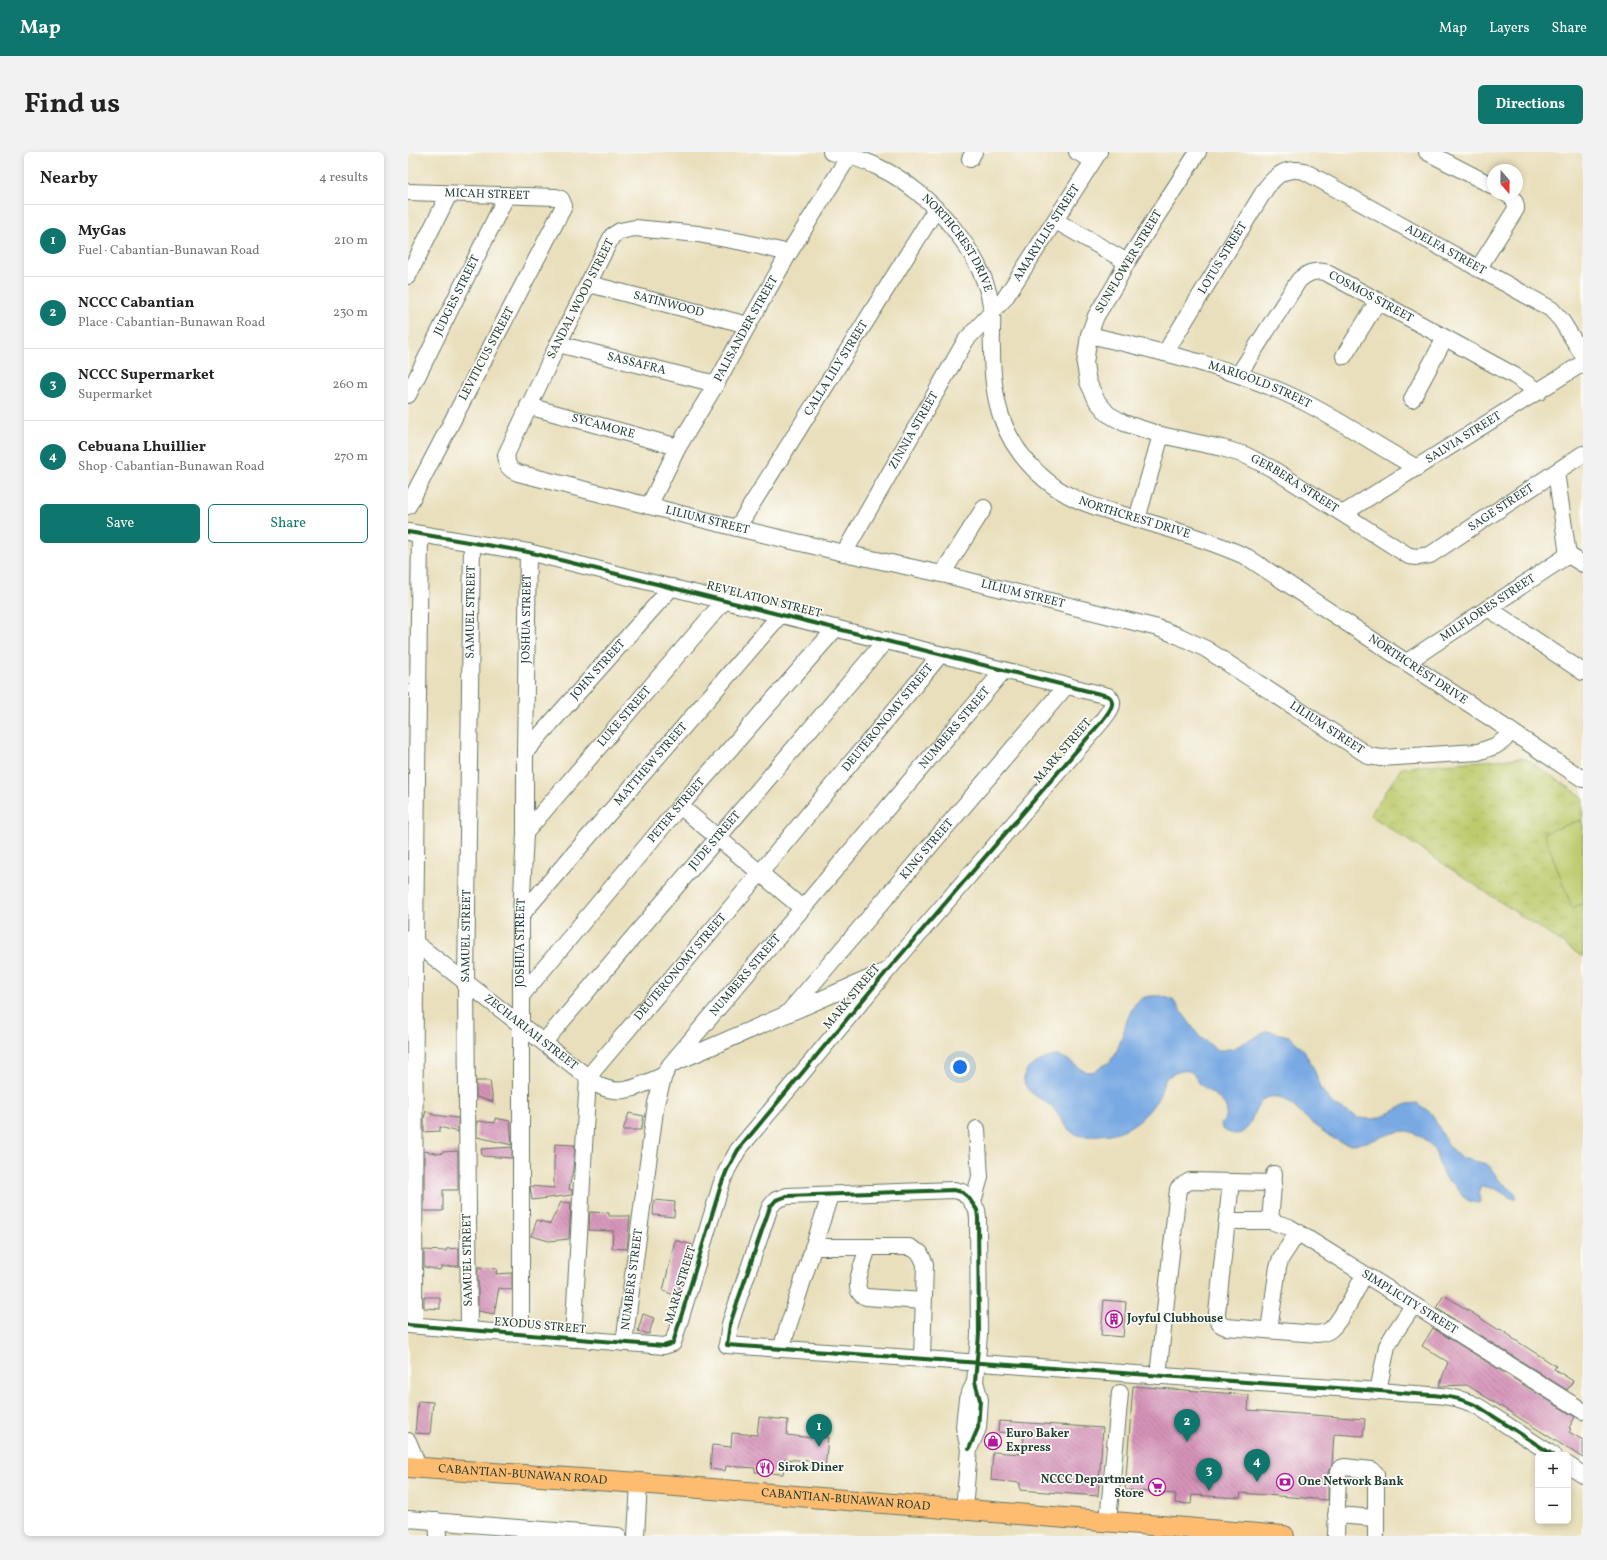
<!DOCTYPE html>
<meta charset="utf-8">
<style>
:root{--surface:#fff;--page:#f2f2f2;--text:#222;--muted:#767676;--line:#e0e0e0;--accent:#0f766e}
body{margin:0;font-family:Vollkorn,serif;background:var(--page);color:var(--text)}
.controls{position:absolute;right:12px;bottom:12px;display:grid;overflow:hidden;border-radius:6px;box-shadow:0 2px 6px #0003}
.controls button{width:36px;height:36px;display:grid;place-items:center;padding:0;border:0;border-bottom:1px solid var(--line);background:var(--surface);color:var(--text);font:20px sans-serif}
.compass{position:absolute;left:1079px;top:12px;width:36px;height:36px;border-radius:50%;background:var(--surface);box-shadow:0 2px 6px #0003;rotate:160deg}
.you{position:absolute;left:552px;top:915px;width:14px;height:14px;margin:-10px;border:3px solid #fff;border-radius:50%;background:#1a73e8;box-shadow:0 0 0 6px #1a73e833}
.badge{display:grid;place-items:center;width:26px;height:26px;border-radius:50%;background:var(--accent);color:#fff;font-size:13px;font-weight:700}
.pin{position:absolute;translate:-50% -33px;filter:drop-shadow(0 1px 2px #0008)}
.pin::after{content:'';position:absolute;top:21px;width:14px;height:12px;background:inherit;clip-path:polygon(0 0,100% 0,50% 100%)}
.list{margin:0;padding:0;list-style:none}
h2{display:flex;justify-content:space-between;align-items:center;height:52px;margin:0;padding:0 16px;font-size:17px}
h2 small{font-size:13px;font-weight:400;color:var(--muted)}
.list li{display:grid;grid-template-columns:26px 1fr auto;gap:12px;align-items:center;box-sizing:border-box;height:72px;padding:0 16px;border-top:1px solid var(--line)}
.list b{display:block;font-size:15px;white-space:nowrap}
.list p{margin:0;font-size:13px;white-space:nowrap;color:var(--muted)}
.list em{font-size:13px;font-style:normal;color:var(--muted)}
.actions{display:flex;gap:8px;padding:12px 16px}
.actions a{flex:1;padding:9px 0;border:1px solid var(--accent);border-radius:6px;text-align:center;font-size:14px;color:var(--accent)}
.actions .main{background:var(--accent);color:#fff}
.map{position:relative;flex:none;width:1175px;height:1384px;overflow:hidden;border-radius:6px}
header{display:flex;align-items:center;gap:24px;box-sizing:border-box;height:56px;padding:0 20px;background:var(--accent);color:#fff}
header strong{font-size:19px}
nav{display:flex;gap:22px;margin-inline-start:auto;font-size:14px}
.intro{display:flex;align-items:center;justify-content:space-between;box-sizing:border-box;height:96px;padding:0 24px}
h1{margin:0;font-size:28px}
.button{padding:10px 18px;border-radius:6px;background:var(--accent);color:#fff;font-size:14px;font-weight:700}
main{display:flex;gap:24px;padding:0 24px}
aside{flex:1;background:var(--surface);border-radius:6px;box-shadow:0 2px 6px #0003}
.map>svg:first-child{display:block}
.park{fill:url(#park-crowns);stroke:#6e8450}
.pitch{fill:#bdcb6d;stroke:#6e8450}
.water{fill:#78a9e3;stroke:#4c738c}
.building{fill:url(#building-back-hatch)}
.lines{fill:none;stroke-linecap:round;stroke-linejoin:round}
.minor-casing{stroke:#667664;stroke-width:18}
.major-casing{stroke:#667664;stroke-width:22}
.minor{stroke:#fff;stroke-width:16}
.major{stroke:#febc71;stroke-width:20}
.cycleway-casing{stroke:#fdfcf7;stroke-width:6}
.cycleway{stroke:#1b5e20;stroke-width:4}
.labels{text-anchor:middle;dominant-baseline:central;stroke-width:3.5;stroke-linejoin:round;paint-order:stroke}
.street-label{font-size:12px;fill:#1f3d34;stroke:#fdfcf7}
.poi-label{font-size:12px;font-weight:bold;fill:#1f3d34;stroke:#fdfcf7;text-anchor:start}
</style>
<header>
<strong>Map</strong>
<nav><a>Map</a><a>Layers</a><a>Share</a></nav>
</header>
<div class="intro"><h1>Find us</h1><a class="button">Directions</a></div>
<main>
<aside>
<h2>Nearby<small>4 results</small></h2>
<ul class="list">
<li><span class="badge">1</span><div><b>MyGas</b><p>Fuel · Cabantian-Bunawan Road</p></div><em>210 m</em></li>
<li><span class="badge">2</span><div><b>NCCC Cabantian</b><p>Place · Cabantian-Bunawan Road</p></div><em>230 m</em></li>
<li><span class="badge">3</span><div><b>NCCC Supermarket</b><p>Supermarket</p></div><em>260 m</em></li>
<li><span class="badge">4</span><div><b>Cebuana Lhuillier</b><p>Shop · Cabantian-Bunawan Road</p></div><em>270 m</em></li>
</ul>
<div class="actions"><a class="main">Save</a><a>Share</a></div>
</aside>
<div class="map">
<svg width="1175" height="1384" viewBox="0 0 1175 1384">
<defs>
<pattern id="park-crowns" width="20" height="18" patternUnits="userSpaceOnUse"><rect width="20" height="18" fill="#bdcb6d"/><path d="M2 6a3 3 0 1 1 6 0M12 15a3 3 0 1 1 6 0" fill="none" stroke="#a2af5f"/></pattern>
<pattern id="building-back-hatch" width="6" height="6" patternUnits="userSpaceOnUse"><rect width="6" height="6" fill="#d592b8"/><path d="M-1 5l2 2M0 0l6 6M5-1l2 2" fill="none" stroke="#ac7896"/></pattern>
</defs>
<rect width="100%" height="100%" fill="#fdfcf7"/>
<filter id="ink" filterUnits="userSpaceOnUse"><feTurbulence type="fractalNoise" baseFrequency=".025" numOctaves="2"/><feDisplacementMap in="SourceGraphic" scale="8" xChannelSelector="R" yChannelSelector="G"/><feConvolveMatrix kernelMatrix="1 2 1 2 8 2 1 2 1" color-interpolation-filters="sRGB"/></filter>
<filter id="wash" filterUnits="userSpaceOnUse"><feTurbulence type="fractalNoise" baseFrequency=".012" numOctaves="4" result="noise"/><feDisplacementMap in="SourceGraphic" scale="16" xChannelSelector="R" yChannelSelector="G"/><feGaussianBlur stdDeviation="0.9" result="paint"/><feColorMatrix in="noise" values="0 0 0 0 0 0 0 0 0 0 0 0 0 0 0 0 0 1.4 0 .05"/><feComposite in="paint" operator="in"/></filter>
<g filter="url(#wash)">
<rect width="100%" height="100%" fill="#e9dfbc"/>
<path class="park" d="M1113 606 1118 607 1175 645V805L962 663 994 615Z"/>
<path class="pitch" d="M1173 668 1175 674V751L1164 756 1136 681Z"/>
<path class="water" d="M754 844 765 848 791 884 809 898H815L826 896 860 879 881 884 896 898 907 919 912 936 925 952 950 966 966 967 978 963 999 952 1009 951 1023 961 1042 996 1054 1006 1079 1012 1083 1016 1090 1027 1107 1041 1109 1046H1103L1088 1037 1074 1034C1069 1039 1072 1044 1072 1050L1070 1051C1056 1050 1055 1042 1047 1034 1044 1030 1039 1029 1036 1024 1032 1017 1031 1009 1028 1001 1023 992 1013 983 1003 980 986 974 960 997 936 991 921 987 900 967 889 958 885 954 879 948 874 946 872 945 865 944 862 945 840 947 848 998 814 977L813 972C830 954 806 944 793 933 788 929 788 921 781 919 773 917 765 922 758 926 754 933 753 942 749 948 735 969 717 982 692 983 682 984 674 986 665 981 656 975 652 963 644 955 636 947 608 938 618 920 620 915 627 912 632 909 637 907 644 904 649 904 669 906 673 931 695 914 697 912 701 911 703 908 716 893 717 856 733 847 738 843 747 844 754 844Z"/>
<g id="blocks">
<path class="building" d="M68 929H82L85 950 68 945Z
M18 959 26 963 50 966V980L32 975V979L16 980V966Z
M221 961 236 964 233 978H215Z
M87 966 102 969 104 993 69 985V969L87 971Z
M147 992 167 993 165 1017 161 1037 164 1038V1043L124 1048 122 1034 146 1036V1011Z
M104 995V1006L74 1004 73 997Z
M16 999 33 1002 34 1000 50 999V1038H35V1059H16Z
M246 1048 267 1050 266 1065 245 1063Z
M153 1050 163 1051 161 1087 141 1089 123 1084 129 1068 142 1072Z
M182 1060 201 1061V1064H222L219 1097 204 1096 205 1079 181 1078Z
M267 1088 284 1093 269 1144 255 1139Z
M51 1096V1114L33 1115 32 1118 16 1115V1098L38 1099V1097Z
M70 1115 89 1117 88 1122 104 1121V1138L91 1136 86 1162 70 1159Z
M1036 1143 1091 1178 1092 1177 1104 1185V1186L1148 1214 1146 1217 1165 1229 1159 1238 1028 1156Z
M16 1145H32V1157L16 1156Z
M696 1148 718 1150 715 1185 693 1183Z
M235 1162 246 1166 241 1182 230 1179Z
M1025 1176 1167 1265 1161 1276 1163 1277 1161 1280 1175 1288V1306L1059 1233 1031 1234 1040 1210 1014 1194Z
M725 1234 841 1243 840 1258 957 1267 955 1284 926 1282 924 1313 920 1320V1348L833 1341 832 1346 784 1343 783 1352 767 1351 768 1342 717 1338Z
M10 1249 25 1250 22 1282 7 1281Z
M351 1265 380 1268 379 1283 404 1286V1284L420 1285 417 1317 402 1316V1309L377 1307 375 1322 347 1320V1316L318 1314 317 1319 302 1317 304 1293 323 1295 324 1281 349 1283Z
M591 1269 695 1276 690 1344 612 1338V1331L583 1328 585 1300 615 1302 616 1282 590 1280Z"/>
</g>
</g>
<g filter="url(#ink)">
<use href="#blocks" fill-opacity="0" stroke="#667664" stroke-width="1"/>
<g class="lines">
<g class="minor-casing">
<g id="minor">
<path id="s1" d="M423 0C440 3 457 8 472 16 523 40 579 104 584 161 585 173 583 185 584 197 584 246 593 287 631 322 660 350 692 356 729 367 766 378 803 389 839 405L1175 627"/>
<path d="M669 0 685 8"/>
<path id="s2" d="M790 0 719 110 707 133 688 164 681 183 677 212 680 230 689 249 700 262 716 271 753 283 814 296 837 303 863 316 1001 404 1009 405 1022 403 1175 302"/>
<path d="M1019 0 1085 34"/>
<path d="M562 7 566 0"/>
<path id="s3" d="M0 40 148 45 153 47 156 54 0 354"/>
<path d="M648 69 719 110"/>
<path id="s4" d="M381 101 334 90 290 82 227 76 212 79 204 84 150 192 98 303 100 314 104 318 110 321 329 376 436 401 534 422 750 476 771 484 798 497 961 604 973 606 1070 600 1087 594 1096 588 1103 579"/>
<path d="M1070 117 1108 57C1108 49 1105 46 1099 42"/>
<path d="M0 124 41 42"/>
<path id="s5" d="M181 132 340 173"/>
<path id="s6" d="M681 183C754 200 828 216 896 250 935 270 971 295 1009 316"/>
<path id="s7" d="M150 192 308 232"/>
<path id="s8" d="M757 201 858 36C869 22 878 15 896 19L1143 157 1153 168 1175 203"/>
<path d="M936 204 970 149"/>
<path id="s9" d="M831 222 891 128C899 121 906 118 917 120L1107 224 1131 240"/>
<path id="s10" d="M0 243 99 43"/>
<path d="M1004 247 1037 186"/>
<path id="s11" d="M120 254 270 295"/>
<path d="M1148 320 1160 403"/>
<path id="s12" d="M241 354 270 295 308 232 340 173 381 101 441 4"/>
<path id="s13" d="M936 361 1175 211"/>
<path d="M729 367 753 283"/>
<path id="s14" d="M329 376 528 57"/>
<path d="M0 380 120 400 700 544C710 551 699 562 694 569L479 819 330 998 319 1018 313 1033 265 1191 256 1194 0 1173"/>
<path id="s15" d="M436 401 558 188 597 146 691 0"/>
<path d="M1160 403 1175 412"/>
<path d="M534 422 576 356"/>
<path d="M1080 456 1175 520"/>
<path id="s16" d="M999 510 1160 403"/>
<path id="s17" d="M117 600 264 435"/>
<path d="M272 654 394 756"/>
<path id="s18" d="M117 681 317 448"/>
<path id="s19" d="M113 763 373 462"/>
<path id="s20" d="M1 786 190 933C214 946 233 933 256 923"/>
<path id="s21" d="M113 844 272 654 428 476"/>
<path id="s22" d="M379 862 659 533"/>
<path id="s23" d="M136 890 478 488"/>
<path d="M266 911 476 820"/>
<path d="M823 1030 809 1161C809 1169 810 1172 818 1175L909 1182C914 1181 919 1181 923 1177 935 1166 948 1138 956 1123"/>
<path d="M565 1050 572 1025 569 977"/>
<path id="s24" d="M819 1069H862L881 1075 1175 1259"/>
<path d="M862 1069 866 1022"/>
<path d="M405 1095H501L512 1101 517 1112 514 1206"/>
<path d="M460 1095C458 1104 446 1131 451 1139 452 1142 455 1144 458 1145L515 1149"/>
<path d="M6 1173 7 790 12 382"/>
<path id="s25" d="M61 1178 58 830 64 391"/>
<path d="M861 1178 870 1115 873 1106 890 1080"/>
<path id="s26" d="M113 1182V763L117 681V600L120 400"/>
<path id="s27" d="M165 1187 180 925 352 721 532 503"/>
<path id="s28" d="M216 1191 248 951 256 923 262 913 596 518"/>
<path d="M373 1197 422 1043"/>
<path d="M750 1224 770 1037 773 1034 782 1029 866 1031"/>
<path d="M970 1239 979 1194 986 1182 1005 1154"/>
<path d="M0 1289 11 1316"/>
<path d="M561 1297 570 1276 572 1248 567 1230 571 1183 570 1066 569 1058 560 1045 554 1040 546 1038 379 1044 368 1048 362 1055 327 1157 322 1172 319 1193C501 1205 683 1219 865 1232 908 1235 951 1237 994 1241 1020 1243 1048 1242 1071 1255L1145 1303"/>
<path d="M1160 1313 1175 1323"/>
<path d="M556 1358 561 1297 556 1275 557 1264 559 1247 567 1230"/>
<path d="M928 1363 968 1366"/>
<path d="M0 1367 210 1384"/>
<path d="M29 1369 30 1384"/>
<path d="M700 1369 712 1241"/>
<path d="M228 1384 231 1331"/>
<path d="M928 1384 930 1320 933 1316 936 1315 964 1318 968 1322V1384"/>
</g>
</g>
<g class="major-casing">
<g id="major">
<path id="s29" d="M0 1315 231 1331 876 1384"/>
</g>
</g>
<use href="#minor" class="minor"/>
<use href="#major" class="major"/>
<g class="cycleway-casing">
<path id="cycleway" d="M0 380 120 400 700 544C710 551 699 562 694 569L479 819 330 998 319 1018 313 1033 265 1191 256 1194 0 1173
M561 1297 570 1276 572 1248 567 1230 571 1183 570 1066 569 1058 560 1045 554 1040 546 1038 379 1044 368 1048 362 1055 327 1157 322 1172 319 1193C501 1205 683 1219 865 1232 908 1235 951 1237 994 1241 1020 1243 1048 1242 1071 1255L1145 1303"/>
</g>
<use href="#cycleway" class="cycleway"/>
</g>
</g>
<defs>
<g id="building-ring" transform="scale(0.9)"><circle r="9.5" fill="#fdfcf7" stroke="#b5179e" stroke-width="1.5"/><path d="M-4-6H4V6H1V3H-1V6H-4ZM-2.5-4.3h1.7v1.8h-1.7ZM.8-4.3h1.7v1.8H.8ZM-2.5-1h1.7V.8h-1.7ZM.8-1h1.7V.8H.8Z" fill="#b5179e"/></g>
<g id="shop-ring" transform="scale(0.9)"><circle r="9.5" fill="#fdfcf7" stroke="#b5179e" stroke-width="1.5"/><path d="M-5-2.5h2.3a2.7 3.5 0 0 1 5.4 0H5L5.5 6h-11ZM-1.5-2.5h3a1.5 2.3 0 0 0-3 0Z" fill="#b5179e"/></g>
<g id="restaurant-ring" transform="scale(0.9)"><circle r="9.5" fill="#fdfcf7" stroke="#b5179e" stroke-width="1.5"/><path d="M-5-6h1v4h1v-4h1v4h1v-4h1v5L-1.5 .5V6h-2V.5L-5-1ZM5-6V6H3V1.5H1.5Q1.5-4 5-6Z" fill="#b5179e"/></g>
<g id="bank-ring" transform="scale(0.9)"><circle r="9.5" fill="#fdfcf7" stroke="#b5179e" stroke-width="1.5"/><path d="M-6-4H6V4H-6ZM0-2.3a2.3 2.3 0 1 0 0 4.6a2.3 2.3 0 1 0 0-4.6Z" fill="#b5179e"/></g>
<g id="supermarket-ring" transform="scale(0.9)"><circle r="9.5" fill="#fdfcf7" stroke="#b5179e" stroke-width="1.5"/><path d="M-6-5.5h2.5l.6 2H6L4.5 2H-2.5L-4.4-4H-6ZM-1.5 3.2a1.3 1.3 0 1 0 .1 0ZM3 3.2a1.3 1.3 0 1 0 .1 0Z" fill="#b5179e"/></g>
</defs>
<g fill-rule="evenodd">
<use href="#building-ring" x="706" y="1167"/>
<use href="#shop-ring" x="585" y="1289"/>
<use href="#restaurant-ring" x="357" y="1316"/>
<use href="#bank-ring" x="877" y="1330"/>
<use href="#supermarket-ring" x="749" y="1335"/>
</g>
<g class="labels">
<g class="street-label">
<text stroke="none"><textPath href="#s3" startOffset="79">MICAH STREET</textPath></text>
<text stroke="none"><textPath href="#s15" startOffset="380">AMARYLLIS STREET</textPath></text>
<text stroke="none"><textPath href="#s1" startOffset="162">NORTHCREST DRIVE</textPath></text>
<text stroke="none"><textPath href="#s8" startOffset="400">ADELFA STREET</textPath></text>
<text stroke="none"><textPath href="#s8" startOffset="111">LOTUS STREET</textPath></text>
<text transform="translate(721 110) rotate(-59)">SUNFLOWER STREET</text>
<text stroke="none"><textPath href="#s10" startOffset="111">JUDGES STREET</textPath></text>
<text stroke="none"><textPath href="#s9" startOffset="192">COSMOS STREET</textPath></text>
<text transform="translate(173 147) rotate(-63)">SANDAL WOOD STREET</text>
<text stroke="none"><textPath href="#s5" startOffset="82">SATINWOOD</textPath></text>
<text stroke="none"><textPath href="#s12" startOffset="202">PALISANDER STREET</textPath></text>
<text transform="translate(79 202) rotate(-62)">LEVITICUS STREET</text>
<text stroke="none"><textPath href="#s7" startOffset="81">SASSAFRA</textPath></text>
<text stroke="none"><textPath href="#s14" startOffset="188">CALLA LILY STREET</textPath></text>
<text stroke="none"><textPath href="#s6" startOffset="178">MARIGOLD STREET</textPath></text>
<text stroke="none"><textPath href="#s11" startOffset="78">SYCAMORE</textPath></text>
<text stroke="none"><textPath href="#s15" startOffset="141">ZINNIA STREET</textPath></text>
<text stroke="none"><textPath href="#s13" startOffset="141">SALVIA STREET</textPath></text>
<text stroke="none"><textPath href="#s2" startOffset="500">GERBERA STREET</textPath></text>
<text stroke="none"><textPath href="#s2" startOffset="742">SAGE STREET</textPath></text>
<text stroke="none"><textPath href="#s1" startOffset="522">NORTHCREST DRIVE</textPath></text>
<text stroke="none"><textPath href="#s4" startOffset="643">LILIUM STREET</textPath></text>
<text stroke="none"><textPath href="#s4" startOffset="967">LILIUM STREET</textPath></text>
<text transform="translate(356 448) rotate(14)">REVELATION STREET</text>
<text stroke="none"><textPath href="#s16" startOffset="97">MILFLORES STREET</textPath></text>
<text stroke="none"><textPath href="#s25" startOffset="718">SAMUEL STREET</textPath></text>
<text stroke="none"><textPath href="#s26" startOffset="715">JOSHUA STREET</textPath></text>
<text stroke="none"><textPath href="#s17" startOffset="110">JOHN STREET</textPath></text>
<text stroke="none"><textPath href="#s1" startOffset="846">NORTHCREST DRIVE</textPath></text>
<text stroke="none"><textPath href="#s18" startOffset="153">LUKE STREET</textPath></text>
<text stroke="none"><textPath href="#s27" startOffset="730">DEUTERONOMY STREET</textPath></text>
<text stroke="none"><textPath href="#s28" startOffset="724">NUMBERS STREET</textPath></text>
<text stroke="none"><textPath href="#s4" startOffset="1303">LILIUM STREET</textPath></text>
<text transform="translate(655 599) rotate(-49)">MARK STREET</text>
<text stroke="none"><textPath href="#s19" startOffset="199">MATTHEW STREET</textPath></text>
<text stroke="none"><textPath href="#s21" startOffset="242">PETER STREET</textPath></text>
<text stroke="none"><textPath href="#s23" startOffset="264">JUDE STREET</textPath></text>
<text stroke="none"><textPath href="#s22" startOffset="216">KING STREET</textPath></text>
<text stroke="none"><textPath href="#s25" startOffset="394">SAMUEL STREET</textPath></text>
<text stroke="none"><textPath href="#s26" startOffset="391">JOSHUA STREET</textPath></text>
<text stroke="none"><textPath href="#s27" startOffset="406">DEUTERONOMY STREET</textPath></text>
<text stroke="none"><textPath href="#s28" startOffset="400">NUMBERS STREET</textPath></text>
<text transform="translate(444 845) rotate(-50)">MARK STREET</text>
<text stroke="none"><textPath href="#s20" startOffset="154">ZECHARIAH STREET</textPath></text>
<text transform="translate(60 1108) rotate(-91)">SAMUEL STREET</text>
<text stroke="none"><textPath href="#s28" startOffset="64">NUMBERS STREET</textPath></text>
<text transform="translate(273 1133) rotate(-73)">MARK STREET</text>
<text stroke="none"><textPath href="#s24" startOffset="205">SIMPLICITY STREET</textPath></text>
<text transform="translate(132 1174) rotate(5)">EXODUS STREET</text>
<text stroke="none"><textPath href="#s29" startOffset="115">CABANTIAN-BUNAWAN ROAD</textPath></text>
<text stroke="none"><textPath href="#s29" startOffset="439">CABANTIAN-BUNAWAN ROAD</textPath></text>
</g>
<g class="poi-label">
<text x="719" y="1167">Joyful Clubhouse</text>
<text x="598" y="1282">Euro Baker<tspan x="598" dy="14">Express</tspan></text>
<text x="370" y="1316">Sirok Diner</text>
<text x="736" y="1328" text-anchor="end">NCCC Department<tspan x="736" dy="14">Store</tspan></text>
<text x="890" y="1330">One Network Bank</text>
</g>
</g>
</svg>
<div class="controls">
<button>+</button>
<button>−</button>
</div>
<svg class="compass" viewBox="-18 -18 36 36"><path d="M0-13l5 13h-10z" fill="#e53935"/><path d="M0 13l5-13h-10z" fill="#767676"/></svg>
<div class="you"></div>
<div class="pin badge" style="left:411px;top:1295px">1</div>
<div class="pin badge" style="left:779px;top:1290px">2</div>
<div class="pin badge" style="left:801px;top:1339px">3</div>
<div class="pin badge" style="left:849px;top:1330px">4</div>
</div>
</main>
